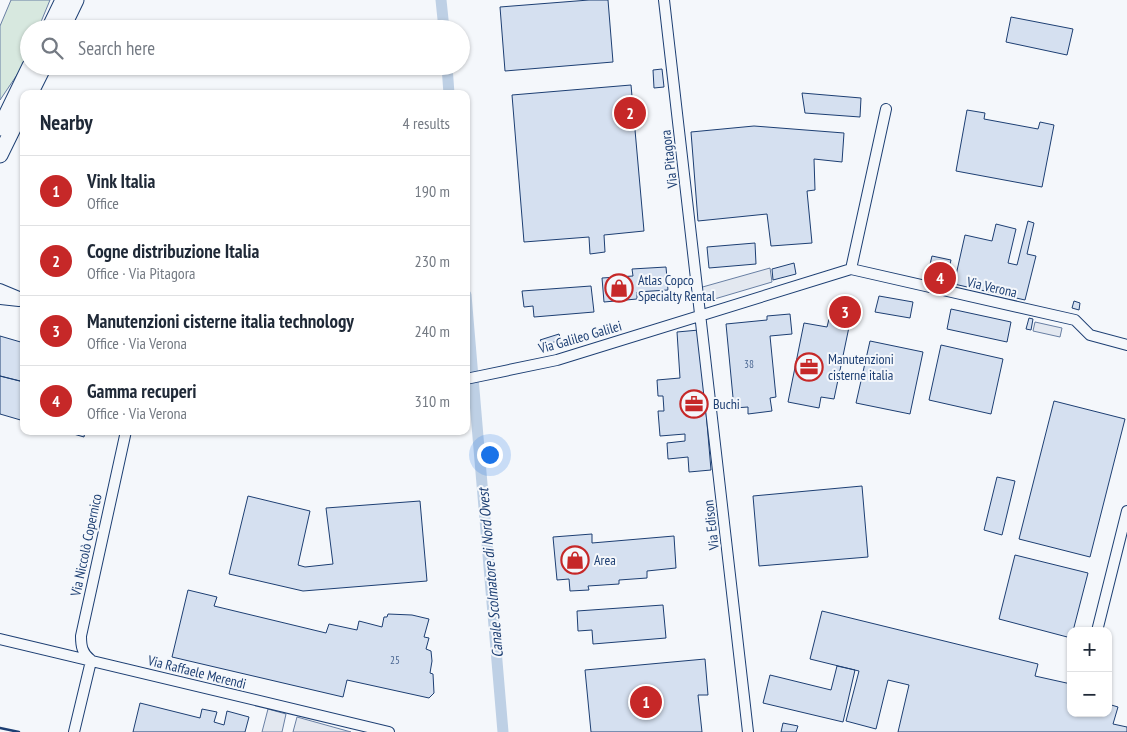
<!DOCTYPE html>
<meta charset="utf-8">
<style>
:root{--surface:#fff;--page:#f2f2f3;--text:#1f2937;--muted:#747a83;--line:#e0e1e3;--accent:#c62828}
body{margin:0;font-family:"PT Sans Narrow",sans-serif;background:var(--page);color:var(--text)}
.controls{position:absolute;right:15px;bottom:15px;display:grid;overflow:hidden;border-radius:10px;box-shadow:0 1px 4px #0004}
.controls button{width:45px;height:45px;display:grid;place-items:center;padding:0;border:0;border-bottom:1px solid var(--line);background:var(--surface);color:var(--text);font:25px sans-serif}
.you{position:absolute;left:489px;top:454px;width:18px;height:18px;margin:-12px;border:4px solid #fff;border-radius:50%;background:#1a73e8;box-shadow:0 0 0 8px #1a73e833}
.badge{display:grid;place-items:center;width:32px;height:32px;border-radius:50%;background:var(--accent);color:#fff;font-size:16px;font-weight:700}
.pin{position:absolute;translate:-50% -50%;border:2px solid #fff;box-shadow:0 1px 5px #0006}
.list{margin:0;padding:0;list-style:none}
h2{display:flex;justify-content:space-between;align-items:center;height:65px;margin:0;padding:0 20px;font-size:21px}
h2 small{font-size:16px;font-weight:400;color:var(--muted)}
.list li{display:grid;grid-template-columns:32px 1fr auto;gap:15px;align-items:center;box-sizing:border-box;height:70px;padding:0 20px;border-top:1px solid var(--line)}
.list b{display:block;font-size:19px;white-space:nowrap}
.list p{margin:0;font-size:16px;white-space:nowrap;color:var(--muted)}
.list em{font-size:16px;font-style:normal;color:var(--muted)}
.icon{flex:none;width:28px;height:28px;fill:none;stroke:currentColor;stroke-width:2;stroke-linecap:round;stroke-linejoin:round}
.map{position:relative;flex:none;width:1127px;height:732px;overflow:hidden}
.search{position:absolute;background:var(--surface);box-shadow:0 1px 4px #0004;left:20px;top:20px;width:450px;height:55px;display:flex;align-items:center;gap:12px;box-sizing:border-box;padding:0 18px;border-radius:28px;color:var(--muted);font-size:19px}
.panel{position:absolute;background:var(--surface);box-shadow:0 1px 4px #0004;left:20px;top:90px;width:450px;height:345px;border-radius:10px}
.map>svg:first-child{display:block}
.green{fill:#d7e8df;stroke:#687fa3}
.parking{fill:#e3e8f0;stroke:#687fa3}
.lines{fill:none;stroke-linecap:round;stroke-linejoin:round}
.canal{stroke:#bed0e5;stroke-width:11}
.building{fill:#d5e0f0;stroke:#1d3f73}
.street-casing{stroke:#1d3f73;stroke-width:12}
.primary-casing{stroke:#1d3f73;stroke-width:17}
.street{stroke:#f4f7fb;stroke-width:10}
.primary{stroke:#f4f7fb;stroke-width:15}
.wall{stroke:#1d3f73;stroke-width:2.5}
.labels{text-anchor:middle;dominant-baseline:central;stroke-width:4;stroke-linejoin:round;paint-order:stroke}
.number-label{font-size:11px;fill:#4b6792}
.street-label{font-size:14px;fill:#1d3f73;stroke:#f4f7fb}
.poi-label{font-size:14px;fill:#1d3f73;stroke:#f4f7fb;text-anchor:start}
.water-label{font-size:15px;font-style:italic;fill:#1d3f73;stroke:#f4f7fb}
</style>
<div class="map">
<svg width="1127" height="732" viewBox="0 0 1127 732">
<rect width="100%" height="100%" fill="#f4f7fb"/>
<path class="green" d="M11 0H50L38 29H29V53L25 63 0 100V26Z"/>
<path class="parking" d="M770 268 772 282 701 303 699 288Z
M1035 322 1062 328 1060 337 1033 331Z
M268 709 286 714 282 732H262Z
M297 717 351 732H293Z"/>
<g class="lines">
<path class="canal" d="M441 0 444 29
M447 66 449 94
M466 295 503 732"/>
</g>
<path class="building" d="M589 0H608L613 62 505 71 500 7Z
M1011 17 1073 29 1067 55 1006 42Z
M662 69 664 87 654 88 653 70Z
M631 85 644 231 604 235 605 252 590 254 589 237 524 242 512 95Z
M802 93 861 98 860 117 805 113Z
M967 110 985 113 984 119 1038 129 1040 122 1054 125 1042 187 956 171Z
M754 126 844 133 842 162 814 159 815 190 807 191 812 243 771 246 767 214 698 221 691 132Z
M1028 221 1034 223 1027 254 1036 256 1025 300 954 284 965 235 992 241 996 224 1016 229 1008 263 1017 265Z
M755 243 756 264 709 268 707 247Z
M932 256 951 260 946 281 927 277Z
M794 263 796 274 773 280 772 269Z
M666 267 668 290 637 292V299L604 302 602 278 633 276 632 269Z
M591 286 594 312 534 317 533 306 524 307 522 291Z
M879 296 913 302 910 318 875 312Z
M841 300 854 303 834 399 821 397 819 408 788 402 804 323 827 327 829 319 837 321Z
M1074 301 1080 303 1079 310 1072 308Z
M951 309 1011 322 1007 342 947 329Z
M790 314 792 334 770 336 776 397 770 398 772 411 748 414V407L734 408 726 324 767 320V316Z
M1029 318 1033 319 1031 330 1026 329Z
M699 330 711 470 689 472 688 457 668 459 667 443 685 441V434L660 436 658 411H664L663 396H658L657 380 680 378 677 332Z
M559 334 561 340 544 345 540 340Z
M0 336 24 343V382L0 376Z
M870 341 923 352 910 414 856 403Z
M941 345 1003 359 991 414 929 400Z
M0 376 24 382V421L0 414Z
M1054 401 1125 419 1090 557 1019 539Z
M63 431H85L84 437Z
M997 477 1015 481 1002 535 984 530Z
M862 486 868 557 759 566 753 496Z
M248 496 310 511 298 565 305 567 333 564 326 508 420 501 427 581 303 591 229 574Z
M592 534V543L674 536 676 568 647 571V578L619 580V584L588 586 589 590 570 591 569 579 557 580 553 537Z
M1015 555 1088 573 1073 631H1071V638L999 619Z
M188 590 217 597 214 606 326 633 329 624 357 630 359 621 382 627 384 617H387L388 614 412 615 429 619 424 637 429 638 426 649 431 651 432 661 430 673 433 674 434 693 429 698 347 680 343 697 172 657Z
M663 605 666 638 593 644 592 630 578 631 577 611Z
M822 611 1038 664 1035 676 1071 684V713H1108V704L1118 707 1113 724 1127 727V732H898L909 685 888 680 876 729 846 721 859 671 810 659Z
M705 659 708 695H698L702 732H591L585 670Z
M837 666 855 670 843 722 763 703 770 675 831 690Z
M140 703 200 718 202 709 217 712 214 722 224 725 227 711 249 717 245 732H133Z
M783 723 798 726 796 732H781Z"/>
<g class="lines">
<g class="street-casing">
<path id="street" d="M664 0 748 732
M851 269 886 109
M0 289 24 299
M0 299 19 301
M466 379 557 360 851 269 1075 320 1090 335 1127 345
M1097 631 1127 511
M0 639 389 732
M91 660C82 653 81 646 81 636L126 431
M74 732 91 661"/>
</g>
<g class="primary-casing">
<path id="primary" d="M49 29 63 0
M62 29 76 0
M30 94 44 66
M0 128 30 66
M0 155 24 106"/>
</g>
<use href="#street" class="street"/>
<use href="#primary" class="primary"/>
<path class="wall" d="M0 728 19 732"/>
</g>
<defs>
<g id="shop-ring" transform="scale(1.4375)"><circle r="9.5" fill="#f4f7fb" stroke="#c62828" stroke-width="1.5"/><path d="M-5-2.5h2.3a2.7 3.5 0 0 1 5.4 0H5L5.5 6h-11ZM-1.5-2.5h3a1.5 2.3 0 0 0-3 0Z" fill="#c62828"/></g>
<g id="office-ring" transform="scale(1.4375)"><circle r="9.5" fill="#f4f7fb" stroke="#c62828" stroke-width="1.5"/><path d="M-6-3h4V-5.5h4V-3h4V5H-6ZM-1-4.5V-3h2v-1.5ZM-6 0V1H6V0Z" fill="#c62828"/></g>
</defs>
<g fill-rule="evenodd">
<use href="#shop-ring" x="619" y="288"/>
<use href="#office-ring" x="809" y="367"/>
<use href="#office-ring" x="694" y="404"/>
<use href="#shop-ring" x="575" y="560"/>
</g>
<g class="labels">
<g class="number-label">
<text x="749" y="364">38</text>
<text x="395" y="660">25</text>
</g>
<g class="street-label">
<text transform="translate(669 159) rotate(-97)">Via Pitagora</text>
<text transform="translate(992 287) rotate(13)">Via Verona</text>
<text transform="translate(580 337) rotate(-16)">Via Galileo Galilei</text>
<text transform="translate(711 525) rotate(-97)">Via Edison</text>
<text transform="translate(86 545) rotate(-78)">Via Niccolò Copernico</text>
<text transform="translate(197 672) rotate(14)">Via Raffaele Merendi</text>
</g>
<g class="poi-label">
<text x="638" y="280">Atlas Copco<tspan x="638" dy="16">Specialty Rental</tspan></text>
<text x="828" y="359">Manutenzioni<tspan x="828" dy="16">cisterne italia</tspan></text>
<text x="713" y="404">Buchi</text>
<text x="594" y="560">Area</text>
</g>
<g class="water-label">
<text transform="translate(490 573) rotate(-95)">Canale Scolmatore di Nord Ovest</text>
</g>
</g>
</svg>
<div class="controls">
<button>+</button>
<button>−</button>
</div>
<div class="you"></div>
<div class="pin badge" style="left:646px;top:702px">1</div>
<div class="pin badge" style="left:630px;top:113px">2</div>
<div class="pin badge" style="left:845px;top:312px">3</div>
<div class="pin badge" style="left:940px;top:278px">4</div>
<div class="search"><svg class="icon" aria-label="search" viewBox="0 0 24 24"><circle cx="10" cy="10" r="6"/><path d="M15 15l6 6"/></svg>Search here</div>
<section class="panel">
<h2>Nearby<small>4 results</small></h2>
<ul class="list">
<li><span class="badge">1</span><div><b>Vink Italia</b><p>Office</p></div><em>190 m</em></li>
<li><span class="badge">2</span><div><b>Cogne distribuzione Italia</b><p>Office · Via Pitagora</p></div><em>230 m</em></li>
<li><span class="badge">3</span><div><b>Manutenzioni cisterne italia technology</b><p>Office · Via Verona</p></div><em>240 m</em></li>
<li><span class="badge">4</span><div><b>Gamma recuperi</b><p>Office · Via Verona</p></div><em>310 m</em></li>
</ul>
</section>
</div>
